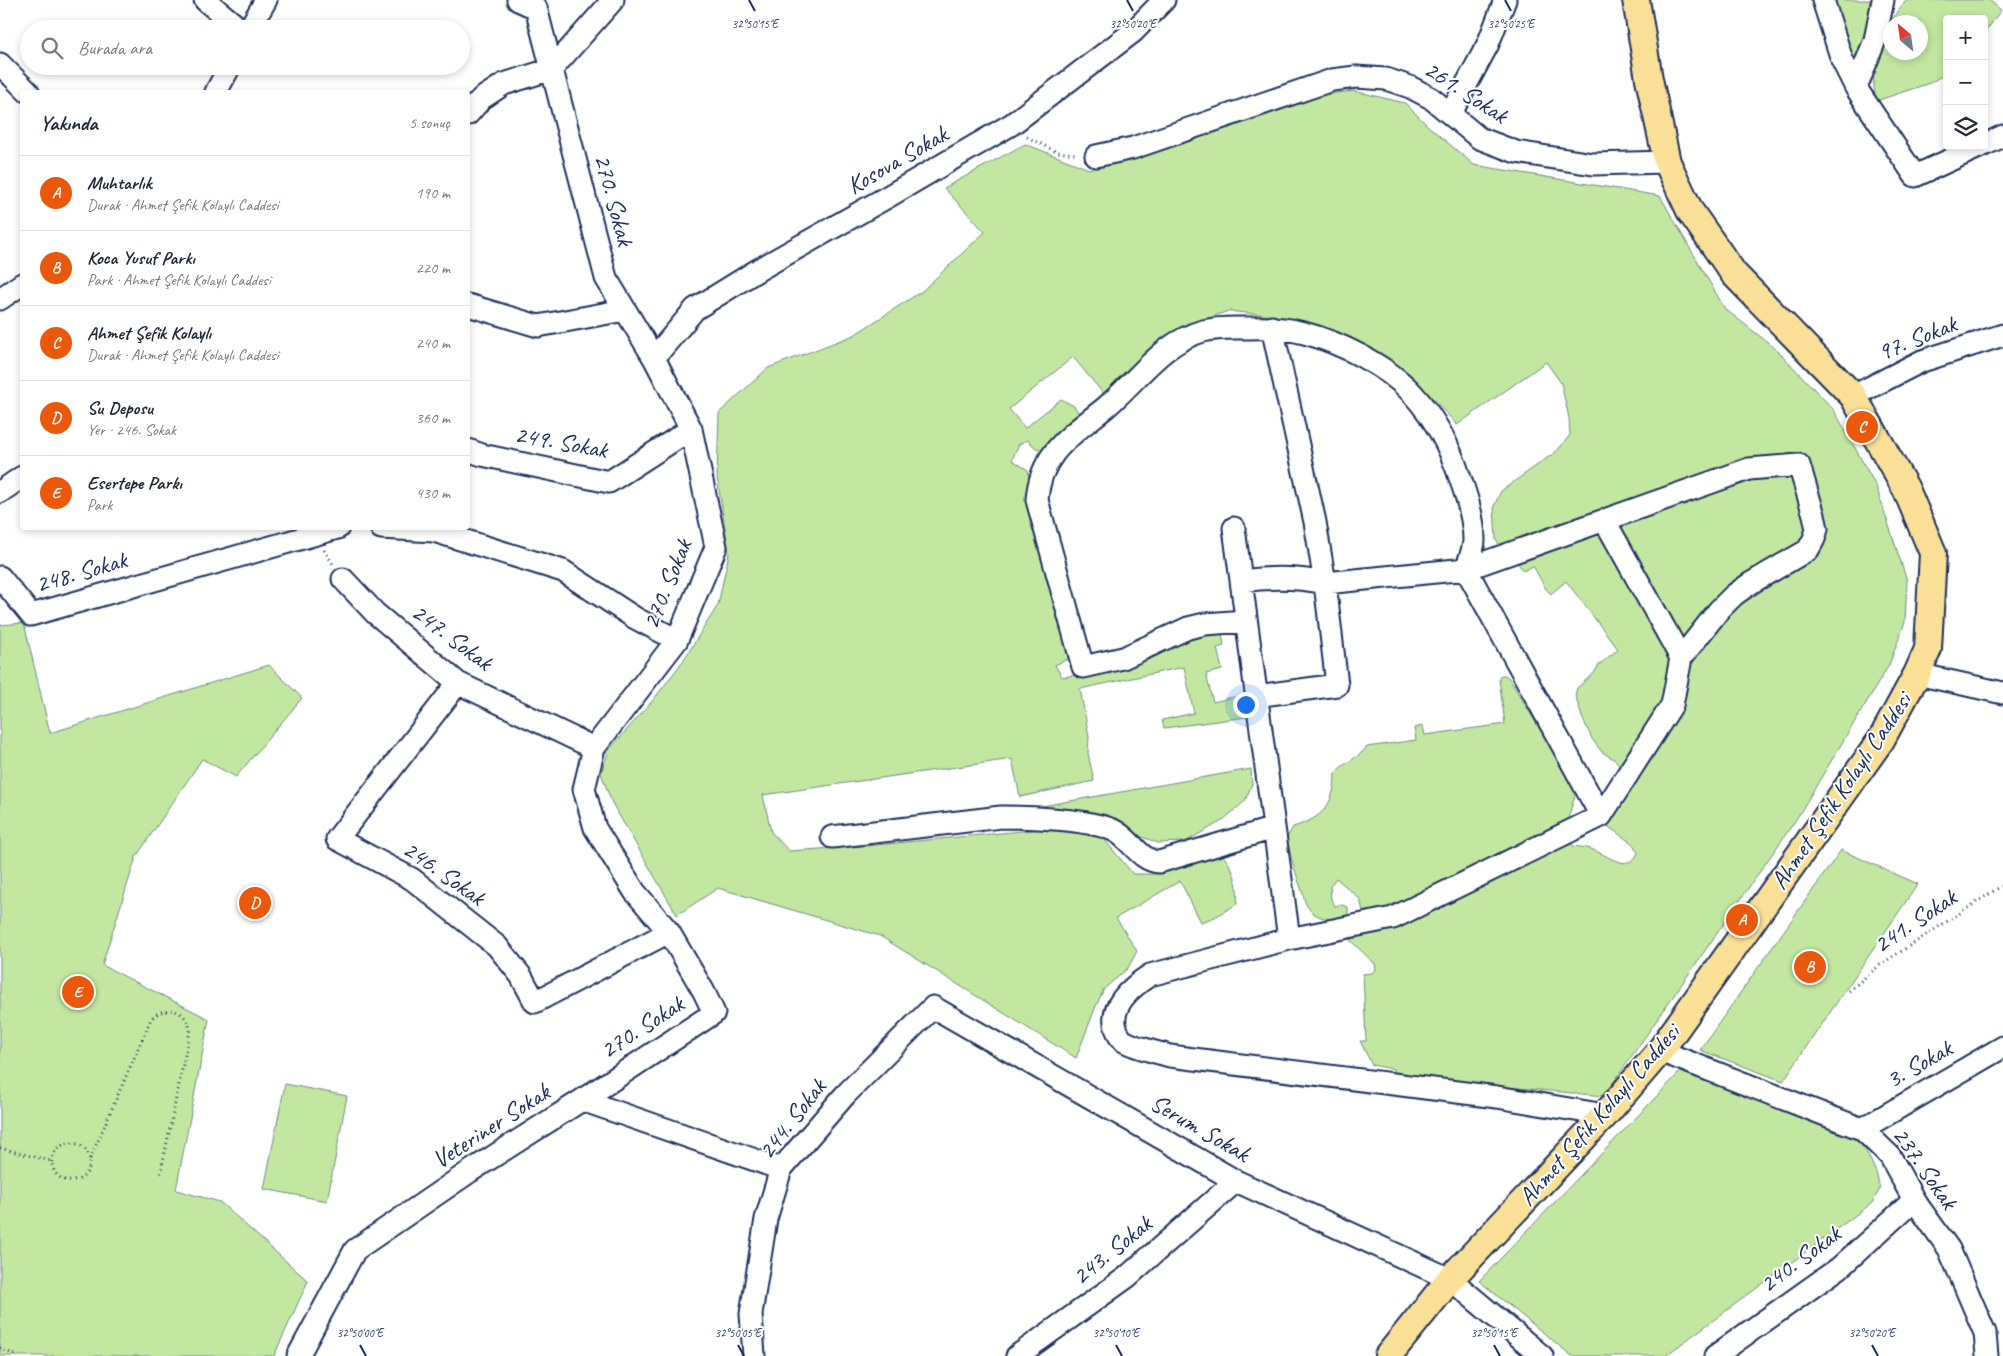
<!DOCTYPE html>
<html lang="tr">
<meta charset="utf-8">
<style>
:root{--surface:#fff;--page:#f2f2f3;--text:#1f2937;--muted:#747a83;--line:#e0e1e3;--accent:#ea580c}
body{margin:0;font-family:Caveat,sans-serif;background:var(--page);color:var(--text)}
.controls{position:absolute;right:15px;top:15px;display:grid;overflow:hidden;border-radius:5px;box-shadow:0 2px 8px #0003}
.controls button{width:45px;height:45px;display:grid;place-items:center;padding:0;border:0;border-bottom:1px solid var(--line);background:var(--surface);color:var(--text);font:25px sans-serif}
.compass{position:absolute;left:1883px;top:15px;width:45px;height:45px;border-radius:50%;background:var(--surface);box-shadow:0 2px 8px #0003;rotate:331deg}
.you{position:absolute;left:1245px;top:704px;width:18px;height:18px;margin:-12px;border:4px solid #fff;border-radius:50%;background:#1a73e8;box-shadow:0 0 0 8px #1a73e833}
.badge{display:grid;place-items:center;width:32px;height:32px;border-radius:50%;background:var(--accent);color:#fff;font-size:16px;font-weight:700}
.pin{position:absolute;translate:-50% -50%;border:2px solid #fff;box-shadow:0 1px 5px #0006}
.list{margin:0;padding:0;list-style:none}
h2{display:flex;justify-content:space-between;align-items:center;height:65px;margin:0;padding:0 20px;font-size:21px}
h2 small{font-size:16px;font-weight:400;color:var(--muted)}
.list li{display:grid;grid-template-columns:32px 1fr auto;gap:15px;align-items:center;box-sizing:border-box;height:75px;padding:0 20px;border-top:1px solid var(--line)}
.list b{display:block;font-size:19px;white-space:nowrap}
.list p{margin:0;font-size:16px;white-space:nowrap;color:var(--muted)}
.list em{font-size:16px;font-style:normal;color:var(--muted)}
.icon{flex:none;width:28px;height:28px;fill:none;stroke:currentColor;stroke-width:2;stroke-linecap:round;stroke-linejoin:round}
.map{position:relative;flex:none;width:2003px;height:1356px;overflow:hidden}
.search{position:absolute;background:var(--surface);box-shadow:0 2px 8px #0003;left:20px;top:20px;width:450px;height:55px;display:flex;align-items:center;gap:12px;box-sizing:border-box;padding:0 18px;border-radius:28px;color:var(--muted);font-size:19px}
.panel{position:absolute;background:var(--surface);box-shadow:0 2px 8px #0003;left:20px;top:90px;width:450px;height:440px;border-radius:5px}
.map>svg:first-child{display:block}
.green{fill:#c2e7a0;stroke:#6e8b7f}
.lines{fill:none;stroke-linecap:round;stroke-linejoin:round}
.minor-casing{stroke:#1b2f5e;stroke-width:25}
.major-casing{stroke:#1b2f5e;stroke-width:30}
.path{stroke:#1b2f5e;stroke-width:3;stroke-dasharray:1 4;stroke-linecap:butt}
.minor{stroke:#fff;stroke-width:21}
.major{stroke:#fadf96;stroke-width:26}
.ticks{fill:none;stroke:#1b2f5e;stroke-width:2}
.labels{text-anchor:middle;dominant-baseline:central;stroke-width:4;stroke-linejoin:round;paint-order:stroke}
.street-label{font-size:25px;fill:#1b2f5e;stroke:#fff}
.ticks-label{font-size:12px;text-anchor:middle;fill:#1b2f5e;stroke:#fff;stroke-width:4;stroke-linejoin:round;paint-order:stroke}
</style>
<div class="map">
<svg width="2003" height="1356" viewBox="0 0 2003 1356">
<rect width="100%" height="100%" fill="#fff"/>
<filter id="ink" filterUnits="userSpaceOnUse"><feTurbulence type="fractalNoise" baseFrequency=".02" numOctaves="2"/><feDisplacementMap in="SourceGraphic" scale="10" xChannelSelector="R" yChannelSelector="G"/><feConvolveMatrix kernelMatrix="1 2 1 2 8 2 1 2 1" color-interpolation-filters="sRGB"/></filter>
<g filter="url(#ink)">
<path class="green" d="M1834 0H1870L1868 23 1853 65Z
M1907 0H1989L2001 10 1984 34V19H1947V73L1930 83 1876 101C1870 70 1875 50 1890 23V52H1920V22H1891L1898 10Z
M1354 91 1405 103 1428 126 1474 165 1660 196 1725 309 1775 348 1834 410 1876 486 1907 581 1905 622 1889 665 1795 821 1604 1096 1392 1076 1393 1069 1372 1065 1360 1041H1366L1363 974 1372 973 1376 969 1375 964 1350 940 1347 933 1364 916 1360 899 1336 878 1330 886 1331 899 1335 906 1342 905 1348 907V914C1337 923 1315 920 1307 906 1304 902 1304 896 1302 891 1296 874 1290 856 1287 838L1293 827C1323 818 1335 804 1335 773 1344 763 1358 758 1367 747L1416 740 1414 728 1423 726 1425 735 1505 724 1499 679 1501 675H1505L1509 678 1576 789C1573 811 1560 825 1573 846 1582 847 1591 848 1600 853 1613 859 1629 871 1638 853L1633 844 1606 825 1597 791 1604 790 1613 782 1618 773 1619 765 1615 760 1602 752 1592 739 1582 717 1575 695 1577 688 1594 673 1599 665 1618 649 1566 581 1551 594 1546 589 1533 566 1523 571 1517 561 1501 547 1496 540 1494 506 1501 491 1557 451 1570 435 1569 418 1561 383 1546 362 1457 425 1427 392 1383 359 1334 332 1281 317 1228 311 1175 331 1142 360 1107 398 1073 357 1009 409 1025 428 1061 399 1074 406 1081 417 1049 452 1036 448 1027 440 1019 444 1012 460 1028 470 1036 526 1074 656 1055 665 1062 677C1093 673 1127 670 1157 656 1168 649 1179 643 1192 639 1202 635 1211 631 1222 634L1224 646 1217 648 1222 670 1206 674 1213 702 1242 695 1247 717 1164 728 1162 720 1194 713 1184 667 1080 689 1089 736 1088 753 1094 781 1020 797 1012 759 763 795 771 832 789 851 865 846 1053 828 1098 832 1133 874H1158L1184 861 1220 852C1234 867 1239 884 1237 904L1215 917 1201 922 1180 881 1116 918 1137 951 1128 968 1104 989 1096 1006 1076 1058 880 936 718 888 677 915 612 803 601 773 609 750 654 699 683 661 718 605 729 553 717 477 719 413 768 368 854 335 922 291 985 232 944 188 1025 144 1089 169 1196 139 1285 99Z
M24 623 50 733 269 665 302 698 236 777 202 759 136 857 102 965 209 1019 176 1190 220 1202 308 1281 274 1356H0V625Z
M1251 769 1252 784 1245 801 1222 821 1185 842 1158 843 1127 831 1061 818 1036 807Z
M1841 850 1918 884 1783 1081 1700 1050Z
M1680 1072 1849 1135 1864 1147 1876 1172 1880 1189 1872 1203 1665 1356H1572L1479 1281Z
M285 1084 347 1096 327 1201 264 1189Z"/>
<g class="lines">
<g class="minor-casing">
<path id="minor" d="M205 0 240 29
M518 0 536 8 606 278 654 358 691 429 716 547 677 640 594 748 584 789 595 828 635 892 669 932 704 992 714 1013 582 1100
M1823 0 1842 60 1856 88 1915 176 1981 146
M249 29 266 0
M0 64 28 92
M1856 88 1875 40 1883 0
M216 92 230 66
M1451 113 1488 44 1505 0
M468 114 481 99 504 84 552 69 613 0
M1984 145 2003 136
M1096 156 1133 148 1332 80 1356 77 1386 79 1410 87 1431 98 1479 138 1516 152 1593 164 1667 162
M0 299 22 284
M468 305 538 326 625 310
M1272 327 1315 522 1325 583 1466 569 1749 469 1799 465 1814 515 1817 529 1814 539 1808 550 1751 583 1734 595 1719 610 1681 658 1672 705 1601 816 1393 918 1289 939 1150 975C1133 986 1109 1005 1116 1028 1118 1033 1120 1039 1124 1041 1136 1048 1157 1052 1170 1056L1497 1097 1605 1115
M654 358 695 309 758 270 889 196 1012 124 1133 32 1164 0
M1853 396 1922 361 2003 335
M468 450 482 455 609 482 691 429
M0 492 22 477
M1605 521 1681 658
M381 528 434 531 563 571 635 618 677 640
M1234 528 1289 939
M0 577 31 615 338 528
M343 579 375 613 458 683 594 748
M1241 581C1269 577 1296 577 1325 583L1337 685 1256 696
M1245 621 1205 624 1188 628 1123 658 1083 667 1037 500C1040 452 1072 435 1106 407 1137 381 1162 342 1203 331 1218 327 1233 328 1248 328 1267 327 1286 328 1304 333 1339 342 1387 366 1412 393 1434 417 1450 447 1460 478 1467 497 1474 519 1474 540 1474 549 1469 560 1466 569L1601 816
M1917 674 2003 693
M458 683 337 839 412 879 497 946 521 976 535 1002 669 932
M832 837 1001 817C1029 817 1088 819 1113 830 1131 838 1139 861 1159 862L1274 828
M1660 1051 1862 1129 1890 1156 1914 1200 1949 1249 1985 1333 1987 1356
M1862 1129 2003 1047
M298 1356 355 1250 469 1172 582 1100 781 1169
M754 1356 751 1314 766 1219 781 1169 845 1095 933 1007 1236 1181 1450 1279 1542 1356
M1017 1356 1127 1277 1236 1181
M1715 1356 1839 1268 1914 1200"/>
</g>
<g class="major-casing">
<path id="major" d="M1388 1356 1450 1279 1605 1115 1660 1051 1881 740 1917 674 1928 649 1933 553 1906 489 1853 396 1734 274 1690 211 1667 162 1649 79 1636 0"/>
</g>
<path class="path" d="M1027 137 1057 152 1077 154
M324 550 333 564
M1849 991 1880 965 2003 885
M52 1162a19 19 0 1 1 38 0a19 19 0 1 1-38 0Z
M0 1148 51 1161
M90 1159 151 1019C165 1004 188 1009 190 1031L160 1176
M0 1348 17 1356"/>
<use href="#minor" class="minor"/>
<use href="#major" class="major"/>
</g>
</g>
<path class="ticks" d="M749 0 755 11M1127 0 1133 11M1505 0 1511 11M360 1345 366 1356M738 1345 744 1356M1116 1345 1122 1356M1494 1345 1500 1356M1872 1345 1878 1356"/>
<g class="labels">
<g class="street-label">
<text transform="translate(1466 92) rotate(33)">261. Sokak</text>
<text transform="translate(897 160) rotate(-30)">Kosova Sokak</text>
<text transform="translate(614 200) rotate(75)">270. Sokak</text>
<text transform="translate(1917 338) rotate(-22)">97. Sokak</text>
<text transform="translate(561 442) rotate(10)">249. Sokak</text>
<text transform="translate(81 572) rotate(-16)">248. Sokak</text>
<text transform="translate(667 584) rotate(-68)">270. Sokak</text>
<text transform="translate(452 637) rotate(37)">247. Sokak</text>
<text transform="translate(1841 791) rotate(-56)">Ahmet Şefik Kolaylı Caddesi</text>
<text transform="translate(444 873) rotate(35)">246. Sokak</text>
<text transform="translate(1915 921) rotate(-34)">241. Sokak</text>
<text transform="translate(642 1027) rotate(-33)">270. Sokak</text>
<text transform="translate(1919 1064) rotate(-30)">3. Sokak</text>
<text transform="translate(1599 1115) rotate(-49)">Ahmet Şefik Kolaylı Caddesi</text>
<text transform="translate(792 1119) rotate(-52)">244. Sokak</text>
<text transform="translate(491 1126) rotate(-33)">Veteriner Sokak</text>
<text transform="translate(1200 1128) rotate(30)">Serum Sokak</text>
<text transform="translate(1925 1168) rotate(55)">237. Sokak</text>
<text transform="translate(1112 1250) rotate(-39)">243. Sokak</text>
<text transform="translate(1800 1259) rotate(-37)">240. Sokak</text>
</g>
</g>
<g class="ticks-label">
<text x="755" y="28">32°50'15"E</text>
<text x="1133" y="28">32°50'20"E</text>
<text x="1511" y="28">32°50'25"E</text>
<text x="360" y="1337">32°50'00"E</text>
<text x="738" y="1337">32°50'05"E</text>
<text x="1116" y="1337">32°50'10"E</text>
<text x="1494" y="1337">32°50'15"E</text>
<text x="1872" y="1337">32°50'20"E</text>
</g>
</svg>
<div class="controls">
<button>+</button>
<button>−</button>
<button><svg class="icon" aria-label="layers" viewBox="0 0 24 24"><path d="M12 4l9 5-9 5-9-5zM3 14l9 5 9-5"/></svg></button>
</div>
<svg class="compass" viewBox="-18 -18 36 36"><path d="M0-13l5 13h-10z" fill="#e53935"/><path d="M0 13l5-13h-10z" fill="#747a83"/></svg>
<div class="you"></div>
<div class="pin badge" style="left:1742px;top:920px">A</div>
<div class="pin badge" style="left:1810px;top:967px">B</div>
<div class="pin badge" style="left:1862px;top:427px">C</div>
<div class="pin badge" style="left:255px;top:903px">D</div>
<div class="pin badge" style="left:78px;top:992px">E</div>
<div class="search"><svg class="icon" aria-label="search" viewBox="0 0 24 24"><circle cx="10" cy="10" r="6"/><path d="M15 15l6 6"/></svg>Burada ara</div>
<section class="panel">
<h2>Yakında<small>5 sonuç</small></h2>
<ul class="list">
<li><span class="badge">A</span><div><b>Muhtarlık</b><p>Durak · Ahmet Şefik Kolaylı Caddesi</p></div><em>190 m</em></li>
<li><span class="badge">B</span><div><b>Koca Yusuf Parkı</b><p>Park · Ahmet Şefik Kolaylı Caddesi</p></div><em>220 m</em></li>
<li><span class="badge">C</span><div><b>Ahmet Şefik Kolaylı</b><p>Durak · Ahmet Şefik Kolaylı Caddesi</p></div><em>240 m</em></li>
<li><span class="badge">D</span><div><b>Su Deposu</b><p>Yer · 246. Sokak</p></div><em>360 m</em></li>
<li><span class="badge">E</span><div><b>Esertepe Parkı</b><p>Park</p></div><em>430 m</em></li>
</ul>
</section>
</div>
